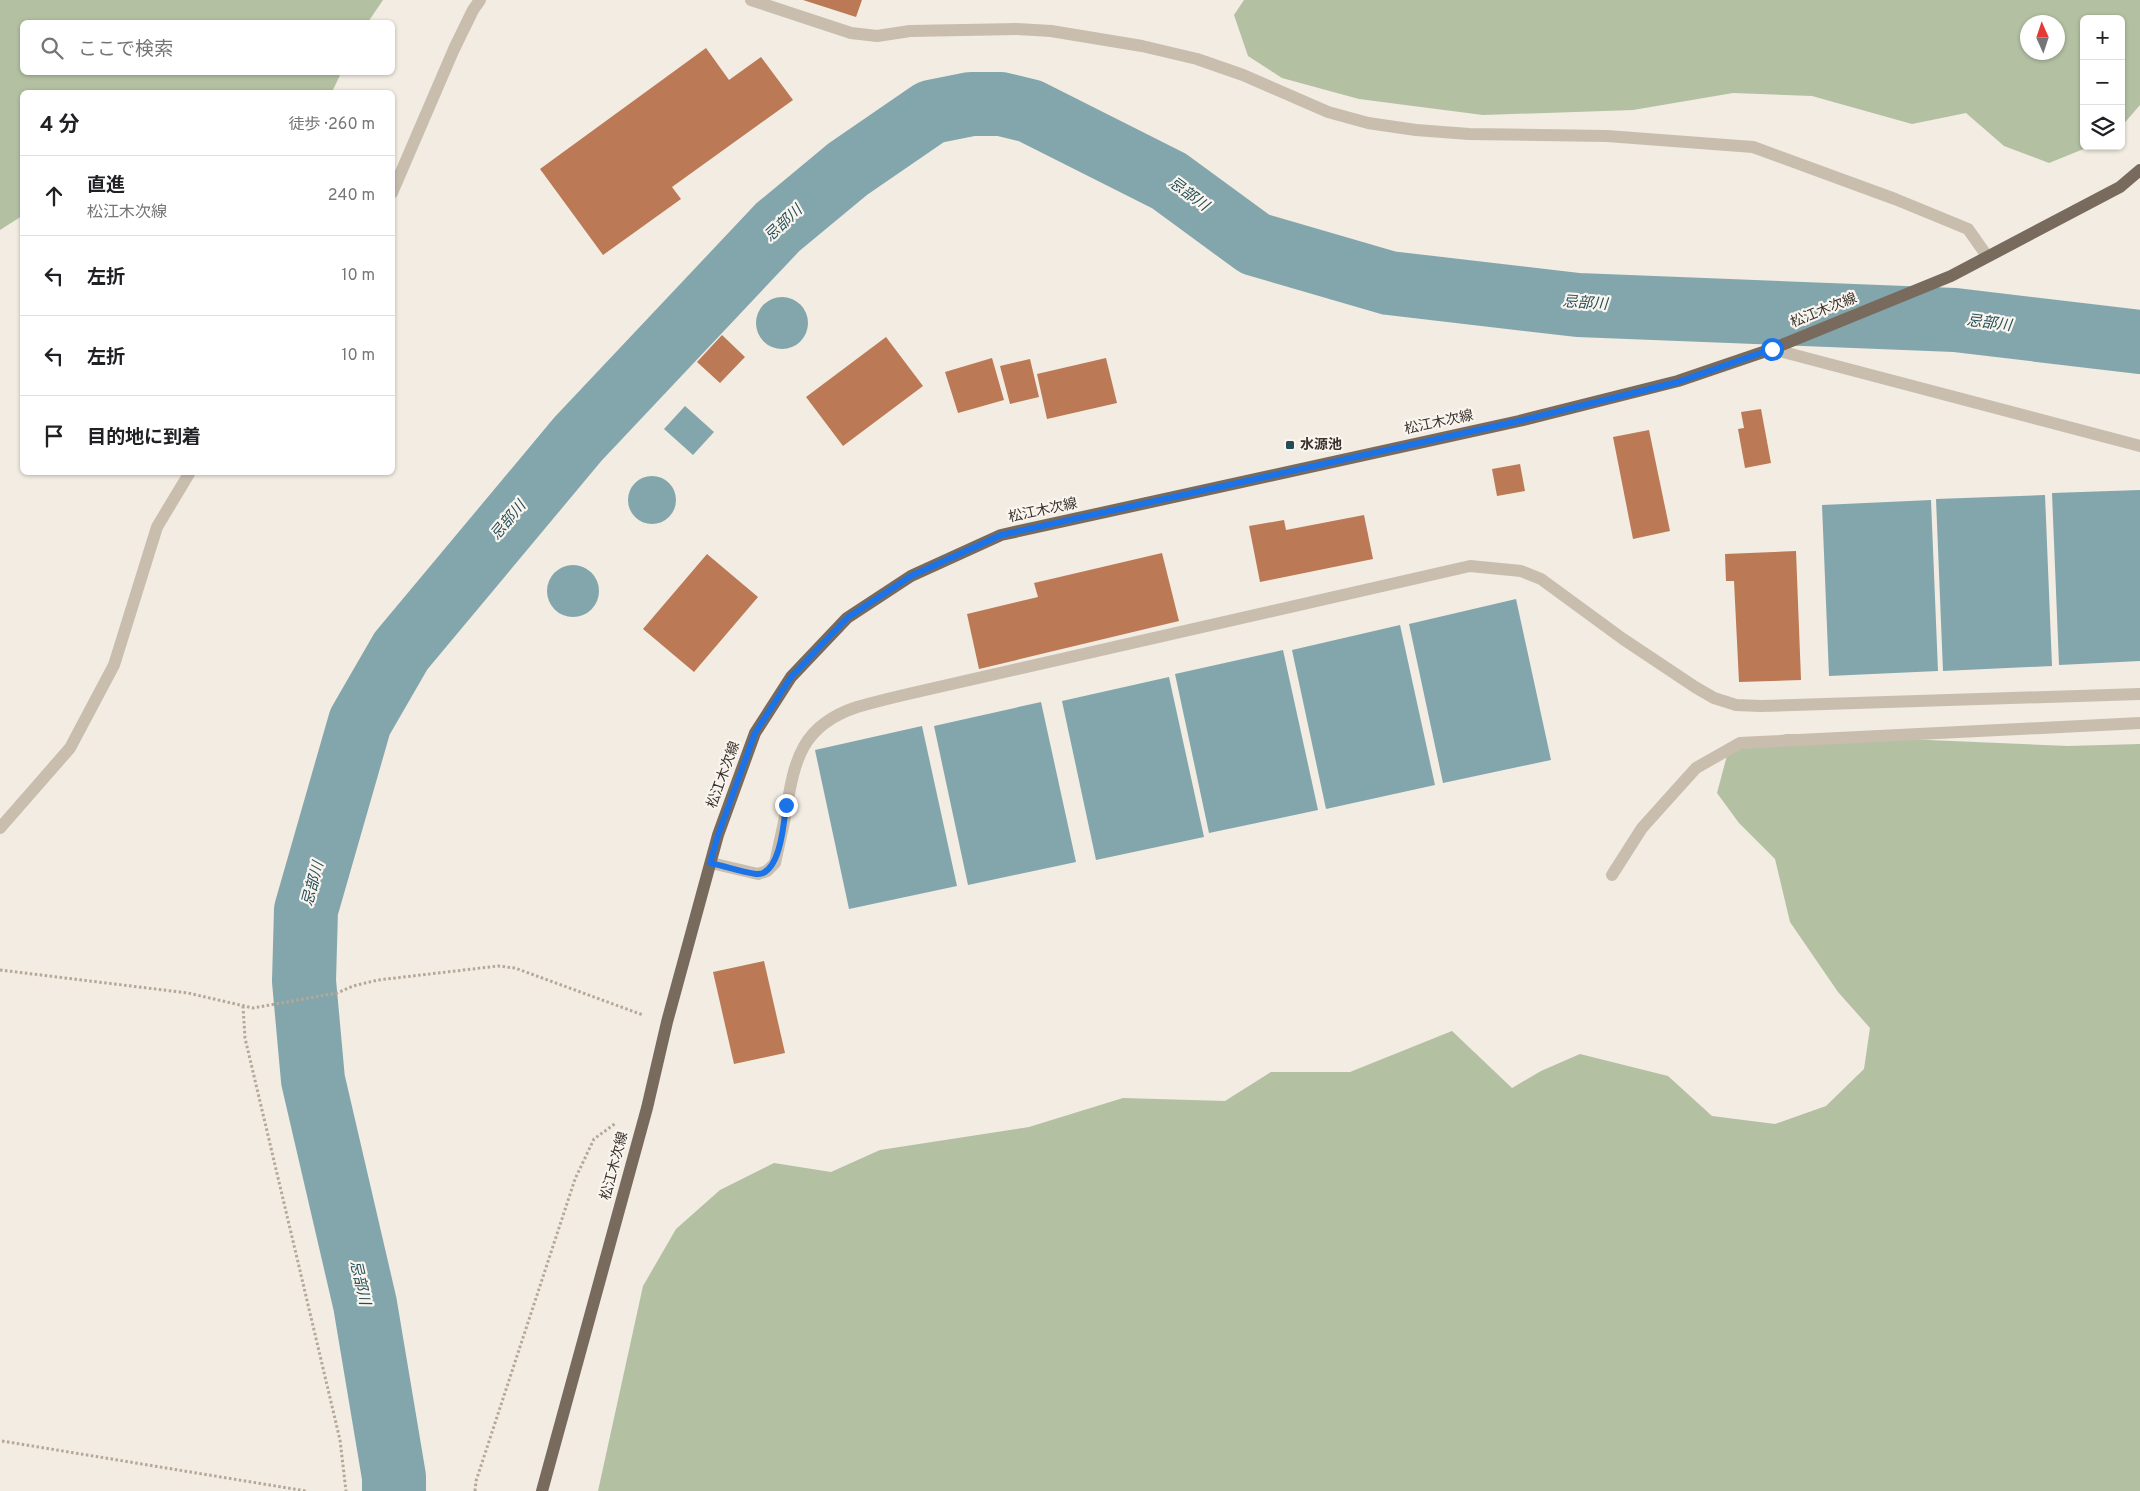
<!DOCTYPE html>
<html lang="ja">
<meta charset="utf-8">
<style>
:root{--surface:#fff;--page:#f6f6f6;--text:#202124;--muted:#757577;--line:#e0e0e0}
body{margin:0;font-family:Overpass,"Noto Sans JP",sans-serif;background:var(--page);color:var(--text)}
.controls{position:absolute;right:15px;top:15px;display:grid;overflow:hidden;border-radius:8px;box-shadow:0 1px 4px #0004}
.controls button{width:45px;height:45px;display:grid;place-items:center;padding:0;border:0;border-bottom:1px solid var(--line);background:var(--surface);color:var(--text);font:25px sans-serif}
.compass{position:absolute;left:2020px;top:15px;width:45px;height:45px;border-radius:50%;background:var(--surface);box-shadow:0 1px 4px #0004;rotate:357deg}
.stop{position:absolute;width:15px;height:15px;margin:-11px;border:4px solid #1a73e8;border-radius:50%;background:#fff}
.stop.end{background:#1a73e8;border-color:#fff;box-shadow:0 1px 5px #0008}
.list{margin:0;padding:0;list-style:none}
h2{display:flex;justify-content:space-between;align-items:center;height:65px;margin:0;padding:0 20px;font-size:21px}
h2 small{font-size:16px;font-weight:400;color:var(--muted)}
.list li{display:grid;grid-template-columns:32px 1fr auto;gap:15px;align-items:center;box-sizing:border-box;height:80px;padding:0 20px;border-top:1px solid var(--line)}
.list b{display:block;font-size:19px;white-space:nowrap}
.list p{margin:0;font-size:16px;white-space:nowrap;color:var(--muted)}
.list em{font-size:16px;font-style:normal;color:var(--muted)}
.icon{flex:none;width:28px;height:28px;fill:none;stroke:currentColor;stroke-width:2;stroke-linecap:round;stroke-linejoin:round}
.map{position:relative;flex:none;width:2140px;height:1491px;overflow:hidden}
.search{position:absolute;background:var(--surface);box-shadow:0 1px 4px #0004;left:20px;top:20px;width:375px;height:55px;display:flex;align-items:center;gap:12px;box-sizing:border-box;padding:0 18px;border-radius:8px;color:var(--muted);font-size:19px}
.panel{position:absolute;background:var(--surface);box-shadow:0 1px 4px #0004;left:20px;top:90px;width:375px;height:385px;border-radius:8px}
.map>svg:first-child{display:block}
.green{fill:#b3c0a2;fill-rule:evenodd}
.water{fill:#83a6ad}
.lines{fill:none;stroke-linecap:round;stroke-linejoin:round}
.river{stroke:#83a6ad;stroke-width:64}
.building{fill:#bc7955}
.path{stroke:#b5a898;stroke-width:3;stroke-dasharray:2.5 2.5;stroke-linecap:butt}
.service{stroke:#c9bdae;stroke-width:12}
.minor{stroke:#c9bdae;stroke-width:12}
.primary{stroke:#796a5e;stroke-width:12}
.route{stroke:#1a73e8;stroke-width:6}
.poi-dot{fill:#244e57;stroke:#f9f5ee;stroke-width:2}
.labels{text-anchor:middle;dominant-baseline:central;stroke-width:4.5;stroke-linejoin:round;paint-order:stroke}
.street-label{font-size:14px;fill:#39312c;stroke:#f9f5ee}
.poi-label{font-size:14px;font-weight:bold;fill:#39312c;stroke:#f9f5ee;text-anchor:start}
.water-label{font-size:15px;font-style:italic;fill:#244e57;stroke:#f9f5ee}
</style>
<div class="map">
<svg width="2140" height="1491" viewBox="0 0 2140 1491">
<rect width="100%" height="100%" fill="#f2ece2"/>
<path class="green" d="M0 0H383L368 22H22V72L341 73 332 92H22V216L0 230Z
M1244 0H2140V105L2121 127V19H2084V146H2091L2049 163 2004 146 1966 113 1912 124 1812 96 1733 93 1633 110 1483 115 1359 99 1282 78 1248 56 1234 15ZM2028 22H2058V52H2028Z
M1787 734 2068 746 2140 744V1491H598L643 1286 676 1229 720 1190 774 1163 831 1172 880 1150 1029 1127 1123 1098 1225 1101 1271 1072H1350L1452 1031 1512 1088 1541 1071 1580 1054 1668 1076 1712 1116 1775 1124 1826 1106 1864 1069 1870 1028 1838 992 1790 922 1775 859 1739 823 1717 793 1729 748Z"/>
<path class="water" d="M756 323a26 26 0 1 1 52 0a26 26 0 1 1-52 0Z
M685 406 714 432 693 455 664 429Z
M628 500a24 24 0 1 1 48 0a24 24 0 1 1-48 0Z
M2140 490V661L2059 665 2052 493Z
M2045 495 2052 666 1943 671 1936 499Z
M1931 500 1938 671 1829 676 1822 505Z
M547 591a26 26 0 1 1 52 0a26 26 0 1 1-52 0Z
M1516 599 1551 760 1443 783 1409 624Z
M1400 625 1435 785 1326 809 1292 650Z
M1283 650 1318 810 1209 833 1175 674Z
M1169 677 1204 837 1096 860 1062 701Z
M1041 702 1076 862 968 885 934 726Z
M922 726 957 886 849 909 815 750Z"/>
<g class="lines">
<path class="river" d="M394 1491V1477L365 1304 313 1080 304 981 306 910 360 722 401 651 578 439 778 227 848 169 931 112 971 104H1001L1030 111 1169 181 1255 244 1389 283 1578 305 1955 320 2140 342"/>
</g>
<path class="building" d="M803 0H862L856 17Z
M706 48 729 80 761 57 793 100 672 187 681 199 603 255 540 169Z
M722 335 745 357 720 383 697 362Z
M886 337 923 386 843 446 806 397Z
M992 358 1004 400 958 413 945 372Z
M1106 358 1117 403 1047 419 1037 374Z
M1030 359 1039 397 1010 404 1000 366Z
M1761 409 1771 463 1745 468 1738 429 1744 428 1741 412Z
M1649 430 1670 531 1633 539 1613 437Z
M1520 464 1525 491 1497 496 1492 469Z
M1364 515 1373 559 1260 582 1249 526 1284 520 1286 530Z
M1796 551 1801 680 1739 682 1734 581H1726L1725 554Z
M1162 553 1179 621 979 669 967 614 1038 597 1034 583Z
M707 554 758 597 694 672 643 629Z
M764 961 785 1053 734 1064 713 972Z"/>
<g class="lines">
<path class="path" d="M0 970 188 993 253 1008 337 993 353 986 378 980 498 966 515 968 643 1015
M243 1006 245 1038 340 1440 346 1491
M2 1441 306 1491
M475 1491 476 1481 575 1179 594 1139 616 1123"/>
<path class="service" d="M711 863 758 874 767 871 775 863C778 849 781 836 784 822 794 767 796 727 857 707 878 701 899 696 921 691L1470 566 1521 571 1541 579 1623 639 1695 687 1714 698 1736 705 1761 706 2140 694"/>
<path class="minor" d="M751 0 851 33 877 36 910 31 1017 29 1051 31 1142 46 1197 59 1243 75 1328 112 1368 123 1416 130 1469 134 1607 136 1753 147 1895 199 1968 229 1987 256
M392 193 454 49 473 10 480 0
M1772 349 2140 446
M0 828 70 748 114 665 157 527 190 472
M1612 875 1642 828 1696 768 1740 743 2140 723"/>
<path class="primary" d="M542 1491 647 1108 667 1022 718 835 755 733 791 677 847 618 911 576 1001 535 1519 421 1678 381 1772 349 1951 276 2120 187 2140 170"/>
</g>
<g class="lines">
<path class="route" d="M786 805C784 823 780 876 756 874 741 872 725 866 710 863L718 835 755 733 791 677 847 618 911 576 1001 535 1519 421 1678 382 1772 349"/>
</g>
<rect class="poi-dot" x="1285" y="440" width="10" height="10" rx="2.5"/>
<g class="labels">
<g class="street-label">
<text transform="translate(1824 311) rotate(-22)">松江木次線</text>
<text transform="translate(1439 423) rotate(-12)">松江木次線</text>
<text transform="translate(1043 511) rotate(-12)">松江木次線</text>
<text transform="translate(724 775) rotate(-70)">松江木次線</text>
<text transform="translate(615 1166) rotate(-75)">松江木次線</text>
</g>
<g class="poi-label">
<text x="1300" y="445">水源池</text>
</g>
<g class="water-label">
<text transform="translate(1188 195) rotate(36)">忌部川</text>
<text transform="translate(784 224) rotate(-43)">忌部川</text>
<text transform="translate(1585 304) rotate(4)">忌部川</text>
<text transform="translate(1989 324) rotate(7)">忌部川</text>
<text transform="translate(509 521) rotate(-50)">忌部川</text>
<text transform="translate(314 884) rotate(-75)">忌部川</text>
<text transform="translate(359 1283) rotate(77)">忌部川</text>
</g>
</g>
</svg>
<div class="controls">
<button>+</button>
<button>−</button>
<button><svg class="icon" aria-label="layers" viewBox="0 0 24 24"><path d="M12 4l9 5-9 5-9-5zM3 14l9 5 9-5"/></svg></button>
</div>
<svg class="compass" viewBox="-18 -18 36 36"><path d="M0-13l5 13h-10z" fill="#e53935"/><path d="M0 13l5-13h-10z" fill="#757577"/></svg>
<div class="stop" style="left:1772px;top:349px"></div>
<div class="stop end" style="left:786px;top:805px"></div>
<div class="search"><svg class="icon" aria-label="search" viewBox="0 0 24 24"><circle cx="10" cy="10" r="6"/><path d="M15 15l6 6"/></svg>ここで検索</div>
<section class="panel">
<h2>4 分<small>徒歩 · 260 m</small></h2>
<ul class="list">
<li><svg class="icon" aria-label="ahead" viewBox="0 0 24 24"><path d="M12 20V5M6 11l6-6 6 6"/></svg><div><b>直進</b><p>松江木次線</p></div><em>240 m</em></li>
<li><svg class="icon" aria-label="left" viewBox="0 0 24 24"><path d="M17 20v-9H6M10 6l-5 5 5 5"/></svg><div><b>左折</b></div><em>10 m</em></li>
<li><svg class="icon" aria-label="left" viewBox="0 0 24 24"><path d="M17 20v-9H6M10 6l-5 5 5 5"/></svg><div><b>左折</b></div><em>10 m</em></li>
<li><svg class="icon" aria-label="arrive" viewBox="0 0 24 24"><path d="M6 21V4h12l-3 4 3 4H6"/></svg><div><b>目的地に到着</b></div></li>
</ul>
</section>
</div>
